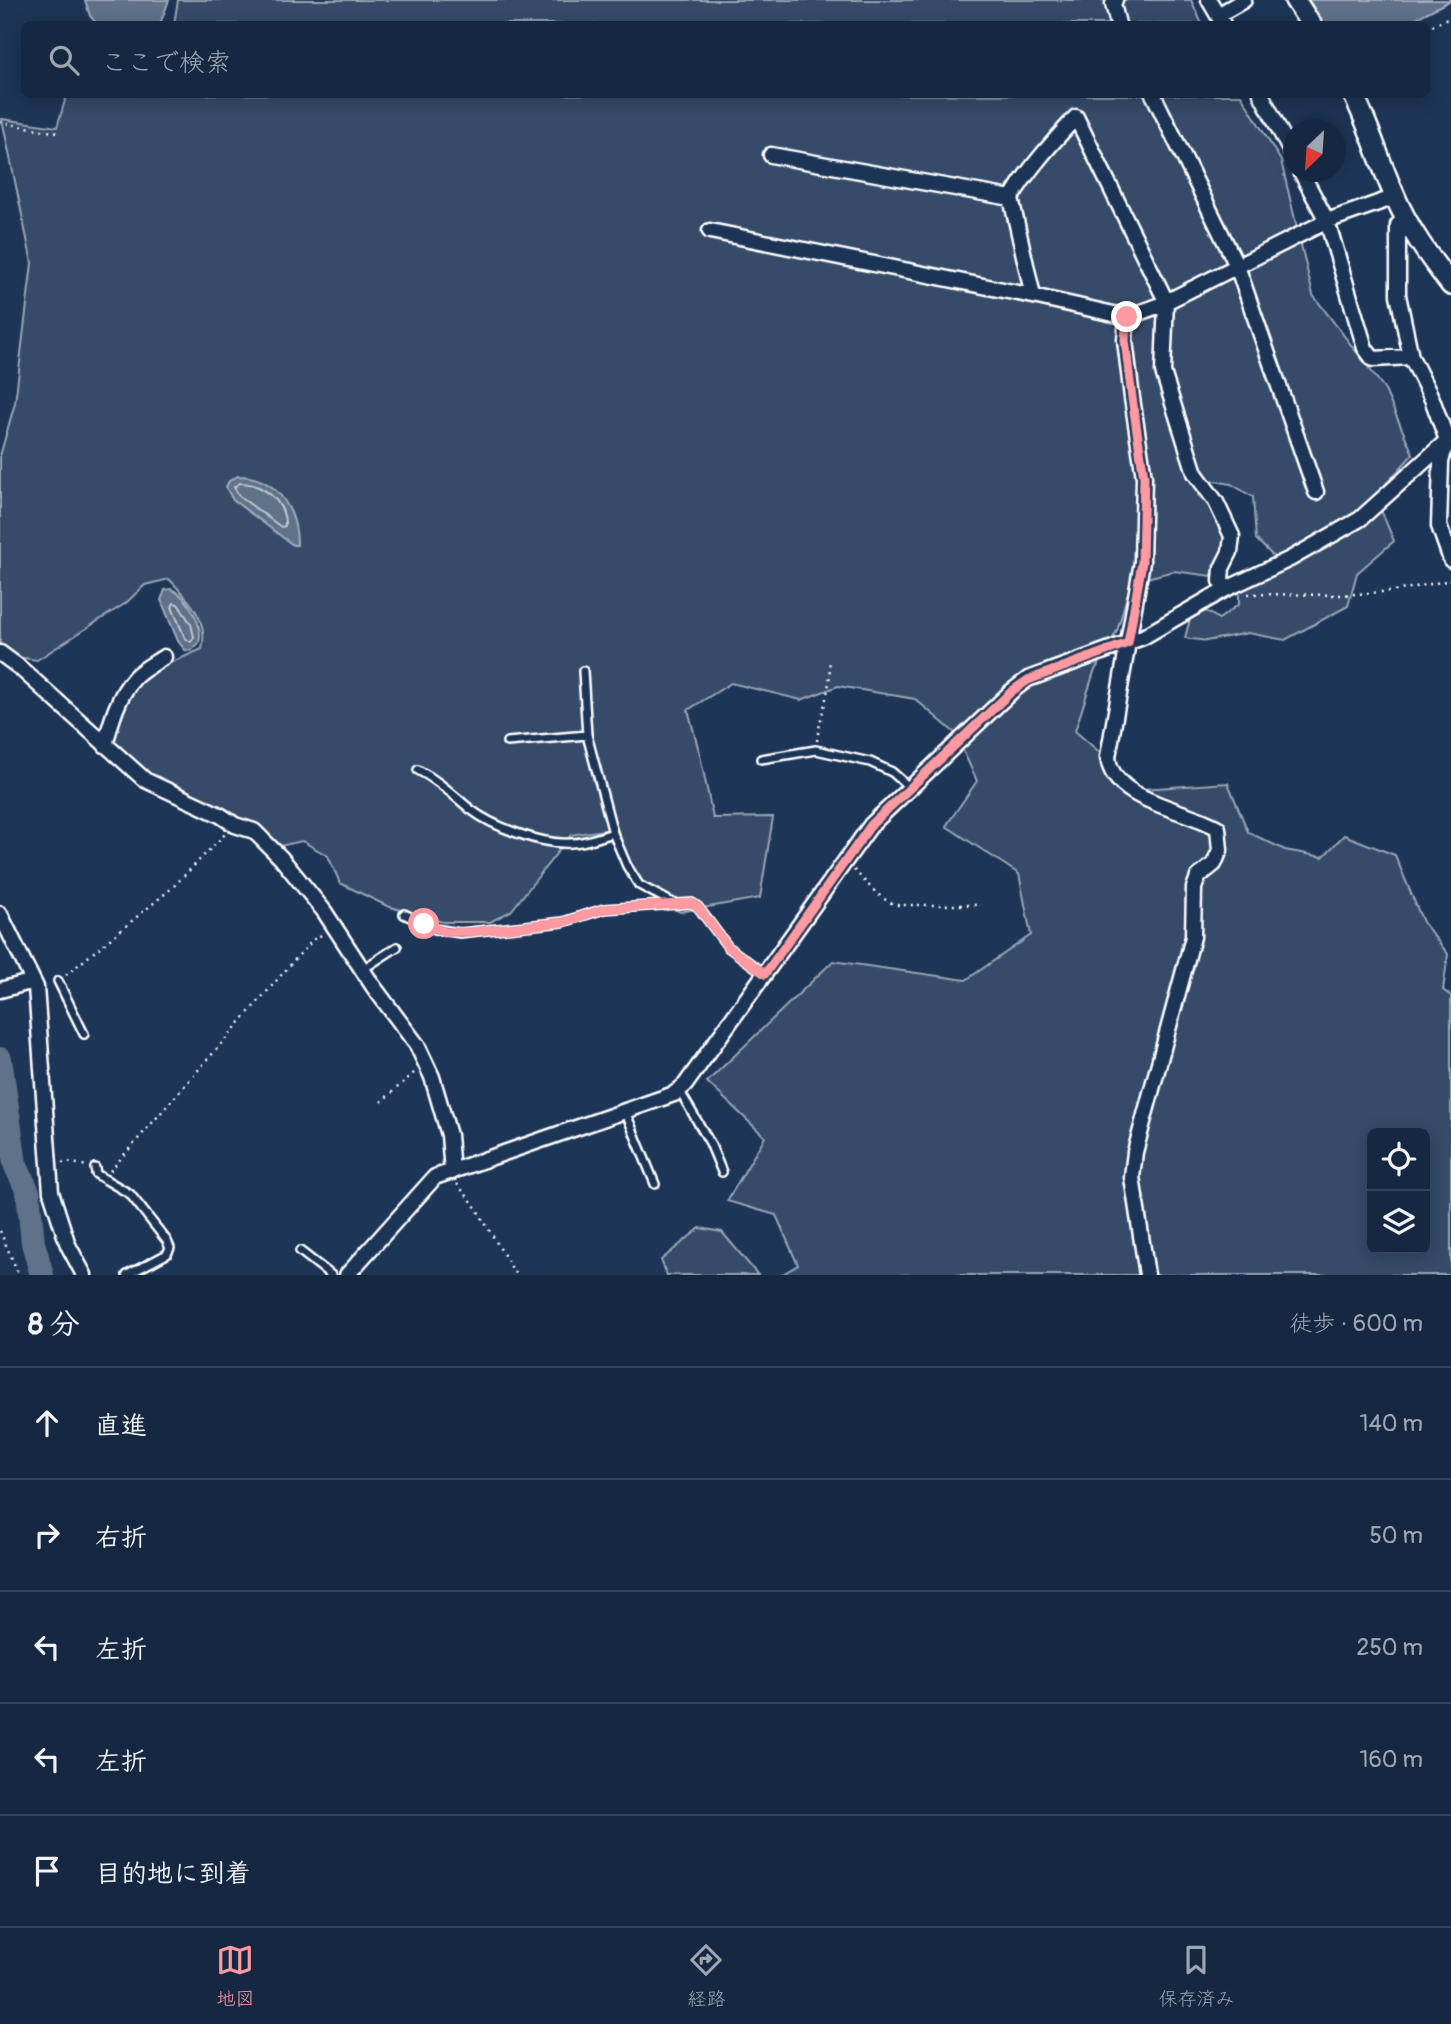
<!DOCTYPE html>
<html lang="ja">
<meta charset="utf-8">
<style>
:root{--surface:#162841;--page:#1f3048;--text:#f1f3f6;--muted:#9ea6b1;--line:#35445a;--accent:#ff9aa2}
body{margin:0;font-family:Pangolin,"Klee One",sans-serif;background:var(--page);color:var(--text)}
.controls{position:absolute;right:21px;bottom:21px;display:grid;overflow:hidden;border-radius:10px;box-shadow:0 4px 18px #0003}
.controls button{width:63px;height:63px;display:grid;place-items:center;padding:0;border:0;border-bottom:2px solid var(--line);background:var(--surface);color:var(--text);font:35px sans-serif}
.compass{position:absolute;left:1283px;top:119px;width:63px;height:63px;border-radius:50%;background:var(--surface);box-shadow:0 4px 18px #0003;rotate:205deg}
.stop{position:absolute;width:21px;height:21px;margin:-16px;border:5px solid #ff9aa2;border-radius:50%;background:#fff}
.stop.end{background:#ff9aa2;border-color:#fff;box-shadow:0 2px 7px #0008}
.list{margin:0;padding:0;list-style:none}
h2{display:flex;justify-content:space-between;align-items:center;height:91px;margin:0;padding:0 28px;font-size:30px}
h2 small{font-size:23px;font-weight:400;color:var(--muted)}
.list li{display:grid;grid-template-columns:46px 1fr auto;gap:21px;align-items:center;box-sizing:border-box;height:112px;padding:0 28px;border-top:2px solid var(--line)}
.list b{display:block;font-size:26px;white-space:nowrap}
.list em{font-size:23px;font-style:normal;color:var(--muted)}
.icon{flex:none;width:38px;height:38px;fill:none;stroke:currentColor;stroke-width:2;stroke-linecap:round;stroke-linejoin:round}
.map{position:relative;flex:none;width:1451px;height:1275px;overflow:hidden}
.search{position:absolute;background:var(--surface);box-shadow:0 4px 18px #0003;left:21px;right:21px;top:21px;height:77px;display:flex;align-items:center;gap:18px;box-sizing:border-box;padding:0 24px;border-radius:10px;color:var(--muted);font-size:26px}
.sheet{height:651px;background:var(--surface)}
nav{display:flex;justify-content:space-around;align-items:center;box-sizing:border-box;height:98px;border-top:2px solid var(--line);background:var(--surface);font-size:19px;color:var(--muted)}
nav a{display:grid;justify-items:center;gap:4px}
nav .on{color:var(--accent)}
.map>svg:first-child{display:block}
.green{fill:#364b69;stroke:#9aa5b4;stroke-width:2;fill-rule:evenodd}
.water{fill:#617289;stroke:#a0aab8;stroke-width:2}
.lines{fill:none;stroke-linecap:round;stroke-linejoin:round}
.shore{stroke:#c0c7d0;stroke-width:2}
.river{stroke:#617289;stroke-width:24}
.service-casing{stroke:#fff;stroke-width:12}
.minor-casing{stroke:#fff;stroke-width:19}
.tertiary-casing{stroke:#fff;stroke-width:24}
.path{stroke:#fff;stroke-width:2.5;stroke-dasharray:2 5;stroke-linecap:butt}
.service{stroke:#1d3557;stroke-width:7}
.minor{stroke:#1d3557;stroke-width:14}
.tertiary{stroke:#1d3557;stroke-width:19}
.route{stroke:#ff9aa2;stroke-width:9}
</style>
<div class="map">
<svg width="1451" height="1275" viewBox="0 0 1451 1275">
<rect width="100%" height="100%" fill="#1d3557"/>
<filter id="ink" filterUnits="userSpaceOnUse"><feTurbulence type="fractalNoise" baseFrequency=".0143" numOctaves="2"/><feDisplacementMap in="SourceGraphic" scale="14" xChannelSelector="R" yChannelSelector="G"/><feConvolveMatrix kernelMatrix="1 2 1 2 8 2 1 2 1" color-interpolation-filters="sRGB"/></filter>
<g filter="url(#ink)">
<path class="green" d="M178 0H1191L1202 24H174Z
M67 94 1241 95 1281 161 1313 295 1384 388 1413 454 1375 496 1394 541 1357 573 1348 606 1285 640 1248 633 1206 641 1185 638 1190 619 1206 611 1219 619 1239 604V586L1277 568 1274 557 1256 539 1253 497 1231 484 1209 480 1198 495C1231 525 1233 538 1211 576L1174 571 1131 582 1117 631 1094 672 1075 731 1142 789 1228 783 1248 832 1285 850 1323 857 1344 835 1395 855 1423 922 1448 954 1443 990 1451 996V1275H781L798 1265 776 1215 727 1201 765 1137 707 1082 833 961 966 980 1031 935 1019 874 946 826 977 781 955 733 915 699 838 686 801 700 731 683 688 710 700 755 713 818 773 817 760 898 680 912 640 891 617 828 571 835 511 911 490 922H443L387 906 340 883 328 856 302 841 280 846 208 803 147 778 108 744 114 721 138 677 202 649C209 619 188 599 169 579L145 585 126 603 37 660 18 657 0 646V456L15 403 32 263 2 119 57 127ZM1372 1133H1425V1249H1372Z
M700 1228 722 1232 758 1275H667L661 1260Z"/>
<path class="water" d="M85 0H169L160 24H97L90 16Z
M1302 0H1451L1405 24H1318Z
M238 476C276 476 297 509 297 545H293L233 500 226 487 229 481Z
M171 589C188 596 204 625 199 643L191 651 185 650 178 641 161 600 165 590Z"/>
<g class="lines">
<path class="shore" d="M240 483C263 483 286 502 285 526L281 527 239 496 234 487Z
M174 603 178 604 191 624 194 637 191 642 185 638 172 607Z"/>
<path class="river" d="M0 1059 15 1164 28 1192 33 1243 42 1275"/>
<g class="service-casing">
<path id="service" d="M583 671 587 735 613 833 627 866 639 885 675 904
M507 742 587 735
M761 759 816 750 870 762 892 772 910 788
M418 770C438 780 453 795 470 809 493 827 542 845 571 843 585 843 600 837 613 833
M404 914 435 929 460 933 563 922 604 909 692 903 698 907 728 947 765 974
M363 969 397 947
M58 981 84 1034
M679 1090 710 1143 722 1172
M625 1111 655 1184
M95 1168 96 1174 130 1194 167 1241 170 1248 167 1254 127 1275
M300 1251 331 1275"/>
</g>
<g class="minor-casing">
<path id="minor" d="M1115 0 1113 4 1118 24
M1209 0 1223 24
M1218 15 1244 0
M1153 94 1237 266 1316 492
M1261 94 1294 158
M771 155 1011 198
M1301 172 1327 221 1365 348 1373 359 1411 357
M1406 218 1398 225V295L1411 357 1432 399 1447 440 1441 462 1439 526 1451 560
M710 231 1033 296 1127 317 1158 306 1327 221 1395 197
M1033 296 1011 198C1029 168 1052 143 1076 117L1166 301 1163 372 1195 473 1216 502 1232 536 1230 552 1222 568 1221 581 1224 590
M1127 317 1125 340 1132 398 1144 477 1142 562 1108 757C1112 802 1187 809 1218 828L1220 850 1214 864 1198 877 1194 888 1193 937 1135 1152 1132 1177 1147 1275
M0 653 19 667 145 780 220 815 235 825 254 831 281 858 324 911 373 986 417 1045 432 1077 449 1135 452 1172
M105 745C111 722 118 695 135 677 143 669 155 663 164 657
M0 914 36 987 51 1192 68 1245 84 1275
M0 990 30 982
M347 1275 435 1177 674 1094 685 1085 871 825 1012 691 1028 679 1143 637 1224 590 1290 559 1360 519 1451 437"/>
</g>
<g class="tertiary-casing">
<path id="tertiary" d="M1295 0 1311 24
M1353 94C1370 127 1379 161 1394 194 1408 228 1429 257 1451 285"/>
</g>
<path class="path" d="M1426 29 1451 16
M0 122 58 133
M1248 594 1343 595 1395 591 1451 580
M817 741C820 713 833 688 829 659
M854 870C867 883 879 899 896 905H981
M66 975 172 888 226 833
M381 1102 415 1072
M62 1163 68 1162 87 1166
M110 1171 298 956 314 939 323 934
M457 1184 473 1203 516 1275
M0 1231 19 1275"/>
<use href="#service" class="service"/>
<use href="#minor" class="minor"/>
<use href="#tertiary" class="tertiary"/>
</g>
</g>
<g class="lines" filter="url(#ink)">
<path class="route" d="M424 924 446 932H471L564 922 604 909 692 903 698 907 728 947 765 974 871 825 1012 691 1028 680 1128 643 1142 562 1144 477 1132 398 1125 340 1127 317"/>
</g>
</svg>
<div class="controls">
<button><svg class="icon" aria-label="locate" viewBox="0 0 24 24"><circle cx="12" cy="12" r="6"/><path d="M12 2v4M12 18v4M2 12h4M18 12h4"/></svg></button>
<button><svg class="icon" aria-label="layers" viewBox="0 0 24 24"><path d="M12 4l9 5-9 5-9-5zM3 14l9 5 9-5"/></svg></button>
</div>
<svg class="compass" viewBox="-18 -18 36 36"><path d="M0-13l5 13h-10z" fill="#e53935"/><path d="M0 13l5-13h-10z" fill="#9ea6b1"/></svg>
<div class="stop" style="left:424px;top:924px"></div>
<div class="stop end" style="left:1127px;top:317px"></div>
<div class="search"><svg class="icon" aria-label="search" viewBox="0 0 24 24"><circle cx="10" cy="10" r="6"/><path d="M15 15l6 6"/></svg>ここで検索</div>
</div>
<section class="sheet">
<h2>8 分<small>徒歩 · 600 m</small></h2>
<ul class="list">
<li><svg class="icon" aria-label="ahead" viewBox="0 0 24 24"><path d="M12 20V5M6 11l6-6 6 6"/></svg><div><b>直進</b></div><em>140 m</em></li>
<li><svg class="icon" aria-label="right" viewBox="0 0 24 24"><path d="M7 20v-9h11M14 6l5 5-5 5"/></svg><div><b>右折</b></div><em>50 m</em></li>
<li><svg class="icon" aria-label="left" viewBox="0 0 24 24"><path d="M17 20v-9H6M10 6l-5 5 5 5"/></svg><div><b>左折</b></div><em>250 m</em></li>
<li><svg class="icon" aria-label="left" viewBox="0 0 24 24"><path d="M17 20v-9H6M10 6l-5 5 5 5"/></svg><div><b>左折</b></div><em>160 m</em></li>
<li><svg class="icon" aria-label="arrive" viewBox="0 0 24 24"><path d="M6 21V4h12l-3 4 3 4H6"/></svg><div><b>目的地に到着</b></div></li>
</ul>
</section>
<nav>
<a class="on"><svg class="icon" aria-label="map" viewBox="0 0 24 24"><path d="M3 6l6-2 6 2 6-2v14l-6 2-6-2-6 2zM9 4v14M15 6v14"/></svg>地図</a>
<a><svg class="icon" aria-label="directions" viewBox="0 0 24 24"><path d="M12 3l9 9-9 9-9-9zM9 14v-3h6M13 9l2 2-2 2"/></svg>経路</a>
<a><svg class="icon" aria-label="saved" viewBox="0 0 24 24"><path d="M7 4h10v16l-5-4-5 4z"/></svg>保存済み</a>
</nav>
